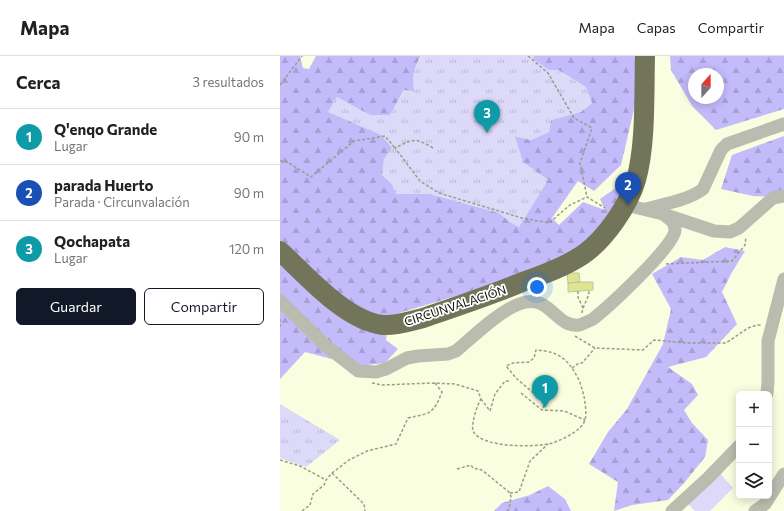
<!DOCTYPE html>
<html lang="es">
<meta charset="utf-8">
<style>
:root{--surface:#fff;--page:#f2f2f2;--text:#202124;--muted:#757577;--line:#e0e0e0;--accent:#111827}
body{margin:0;font-family:Commissioner,sans-serif;background:var(--page);color:var(--text)}
.controls{position:absolute;right:12px;bottom:12px;display:grid;overflow:hidden;border-radius:6px;box-shadow:0 2px 10px #0003}
.controls button{width:36px;height:36px;display:grid;place-items:center;padding:0;border:0;border-bottom:1px solid var(--line);background:var(--surface);color:var(--text);font:20px sans-serif}
.compass{position:absolute;left:408px;top:12px;width:36px;height:36px;border-radius:50%;background:var(--surface);box-shadow:0 2px 10px #0003;rotate:21deg}
.you{position:absolute;left:257px;top:231px;width:14px;height:14px;margin:-10px;border:3px solid #fff;border-radius:50%;background:#1a73e8;box-shadow:0 0 0 6px #1a73e833}
.badge{display:grid;place-items:center;width:26px;height:26px;border-radius:50%;background:var(--accent);color:#fff;font-size:13px;font-weight:700}
.pin{position:absolute;translate:-50% -33px;filter:drop-shadow(0 1px 2px #0008)}
.pin::after{content:'';position:absolute;top:21px;width:14px;height:12px;background:inherit;clip-path:polygon(0 0,100% 0,50% 100%)}
.list{margin:0;padding:0;list-style:none}
h2{display:flex;justify-content:space-between;align-items:center;height:52px;margin:0;padding:0 16px;font-size:17px}
h2 small{font-size:13px;font-weight:400;color:var(--muted)}
.list li{display:grid;grid-template-columns:26px 1fr auto;gap:12px;align-items:center;box-sizing:border-box;height:56px;padding:0 16px;border-top:1px solid var(--line)}
.list b{display:block;font-size:15px;white-space:nowrap}
.list p{margin:0;font-size:13px;white-space:nowrap;color:var(--muted)}
.list em{font-size:13px;font-style:normal;color:var(--muted)}
.actions{display:flex;gap:8px;padding:12px 16px}
.actions a{flex:1;padding:9px 0;border:1px solid var(--accent);border-radius:6px;text-align:center;font-size:14px;color:var(--accent)}
.actions .main{background:var(--accent);color:#fff}
.icon{flex:none;width:22px;height:22px;fill:none;stroke:currentColor;stroke-width:2;stroke-linecap:round;stroke-linejoin:round}
.map{position:relative;flex:none;width:504px;height:455px;overflow:hidden}
header{display:flex;align-items:center;gap:24px;box-sizing:border-box;height:56px;padding:0 20px;background:var(--surface);border-bottom:1px solid var(--line)}
header strong{font-size:19px}
nav{display:flex;gap:22px;margin-inline-start:auto;font-size:14px}
main{display:flex}
aside{flex:1;background:var(--surface)}
.map>svg:first-child{display:block}
.grass{fill:url(#grass-tufts)}
.forest{fill:url(#forest-firs);fill-rule:evenodd}
.pitch{fill:#dcd9f9}
.building{fill:#dde68e;stroke:#c1c4a7}
.lines{fill:none;stroke-linecap:round;stroke-linejoin:round}
.path{stroke:#9a9d87;stroke-width:1.5;stroke-dasharray:3 2;stroke-linecap:butt}
.minor{stroke:#babcaf;stroke-width:13}
.highway{stroke:#72755a;stroke-width:20}
.labels{text-anchor:middle;dominant-baseline:central;stroke-width:3.5;stroke-linejoin:round;paint-order:stroke}
.street-label{font-size:12px;fill:#0f1006;stroke:#fff}
</style>
<header>
<strong>Mapa</strong>
<nav><a>Mapa</a><a>Capas</a><a>Compartir</a></nav>
</header>
<main>
<aside>
<h2>Cerca<small>3 resultados</small></h2>
<ul class="list">
<li><span class="badge" style="background:#0f9aa8">1</span><div><b>Q'enqo Grande</b><p>Lugar</p></div><em>90 m</em></li>
<li><span class="badge" style="background:#1a4fb4">2</span><div><b>parada Huerto</b><p>Parada · Circunvalación</p></div><em>90 m</em></li>
<li><span class="badge" style="background:#0f9aa8">3</span><div><b>Qochapata</b><p>Lugar</p></div><em>120 m</em></li>
</ul>
<div class="actions"><a class="main">Guardar</a><a>Compartir</a></div>
</aside>
<div class="map">
<svg width="504" height="455" viewBox="0 0 504 455">
<defs>
<pattern id="grass-tufts" width="24" height="20" patternUnits="userSpaceOnUse"><rect width="24" height="20" fill="#dcd9f9"/><path d="M3 7l-1-3M5 7V3M7 7l1-3M15 17l-1-3M17 17v-4M19 17l1-3" fill="none" stroke="#bcb9d4"/></pattern>
<pattern id="forest-firs" width="22" height="20" patternUnits="userSpaceOnUse"><rect width="22" height="20" fill="#c3bbfa"/><path d="M5 1l3.5 6h-7zM16 11l3.5 6h-7z" fill="#a6a0d5"/></pattern>
</defs>
<rect width="100%" height="100%" fill="#fafee0"/>
<path class="grass" d="M142 0H254L253 3 277 14 306 31 312 47 301 56 271 64 269 76 251 84 236 80 243 106 268 124 239 171 230 166 219 157 150 138H116L112 128 102 119 104 103 111 92 48 56 57 41 90 59H110L132 21 136 10Z
M0 348 60 384 26 411 0 402Z"/>
<path class="forest" d="M0 0H20L23 12 29 13 36 0H141C133 15 132 18 134 35L124 34 110 59H90L57 41 48 56 101 79 112 92 104 103 102 119 112 128 116 138H150L219 157 230 166 239 171 268 124 243 106 235 80 251 84 269 76 271 64 301 56 312 47 306 31 278 14H269L253 3 254 0H360L355 49 341 109 314 135 298 125 272 162 279 169 303 146 325 154 320 143 340 129 348 135 327 170 291 201 243 220 109 260 106 284 118 293 105 307 79 310 25 296 0 323Z
M390 0H504V53L436 74 412 50 391 14ZM414 18H438V42H414Z
M504 80V135L494 141 473 140 441 133 452 99Z
M445 191 465 195 451 218 442 236 457 268 426 301 388 311 412 328 418 339 404 354 412 367 428 384 425 401 405 426 388 444 352 449 334 455 338 426 309 408 328 376 347 353 383 288 391 253 372 218 401 201 423 204Z
M268 430 285 443 291 455H214L222 447 250 439Z"/>
<path class="pitch" d="M438 415 453 432 430 455H415L407 447Z"/>
<path class="building" d="M287 217H299L300 226 288 227Z
M300 226H313V234L288 236V227Z"/>
<g class="lines">
<path class="path" d="M248 0 268 17 294 62 312 72 300 107 307 141
M0 29 22 0
M153 92C135 81 133 83 115 92L140 125 159 137 242 162 269 167 290 149 307 141 325 152
M0 105H6L31 121 74 85 105 80 115 92
M386 208 452 205 465 189 466 181
M298 235V241L303 252
M302 257C303 249 309 242 309 235
M0 263V272
M295 280 315 292 363 294 374 284 407 287H446L468 272 477 269H482
M292 312 299 307H302L315 292
M92 327 103 329 151 327 175 328 198 335 201 343C197 349 191 368 193 375 201 392 253 391 268 388 279 386 302 375 305 364 307 357 305 347 304 340 302 334 301 328 298 322 288 303 278 295 256 294L254 302 249 306 233 307 226 310 237 323 265 347 262 354
M241 337 262 354 284 355 305 364
M201 343 210 355 215 338 225 325H229
M0 404 20 410 46 424
M177 413 191 409 193 412 202 414 230 437 231 441 229 453 227 455
M52 417 84 448 85 455
M230 437 239 436 250 405 268 388
M22 455 30 449 33 438 44 429 46 424 52 417 69 404 87 395 116 388 128 362C150 357 153 359 162 336L155 327"/>
<path class="minor" d="M346 149 383 158 434 175 450 176 459 172 493 142 504 140
M366 153C384 148 409 144 423 133L441 94 447 88 504 68
M0 245 46 290 78 315 96 316 106 313 127 302 138 300 168 298 176 295C194 280 218 256 239 248 270 236 275 272 299 269 303 268 309 265 313 263 327 252 395 190 395 174 395 166 389 162 383 158
M487 338 488 326V285L504 223
M392 455 428 422 459 390
M475 455 485 448 504 418"/>
<path class="highway" d="M0 195C27 220 66 265 103 269 116 270 131 265 143 262 175 251 208 240 240 227 262 219 285 211 304 198 326 182 348 150 356 124 366 89 364 38 365 0"/>
</g>
<g class="labels">
<g class="street-label">
<text transform="translate(175 249) rotate(-18)">CIRCUNVALACIÓN</text>
</g>
</g>
</svg>
<div class="controls">
<button>+</button>
<button>−</button>
<button><svg class="icon" aria-label="layers" viewBox="0 0 24 24"><path d="M12 4l9 5-9 5-9-5zM3 14l9 5 9-5"/></svg></button>
</div>
<svg class="compass" viewBox="-18 -18 36 36"><path d="M0-13l5 13h-10z" fill="#e53935"/><path d="M0 13l5-13h-10z" fill="#757577"/></svg>
<div class="you"></div>
<div class="pin badge" style="left:265px;top:352px;background:#0f9aa8">1</div>
<div class="pin badge" style="left:348px;top:149px;background:#1a4fb4">2</div>
<div class="pin badge" style="left:207px;top:77px;background:#0f9aa8">3</div>
</div>
</main>
